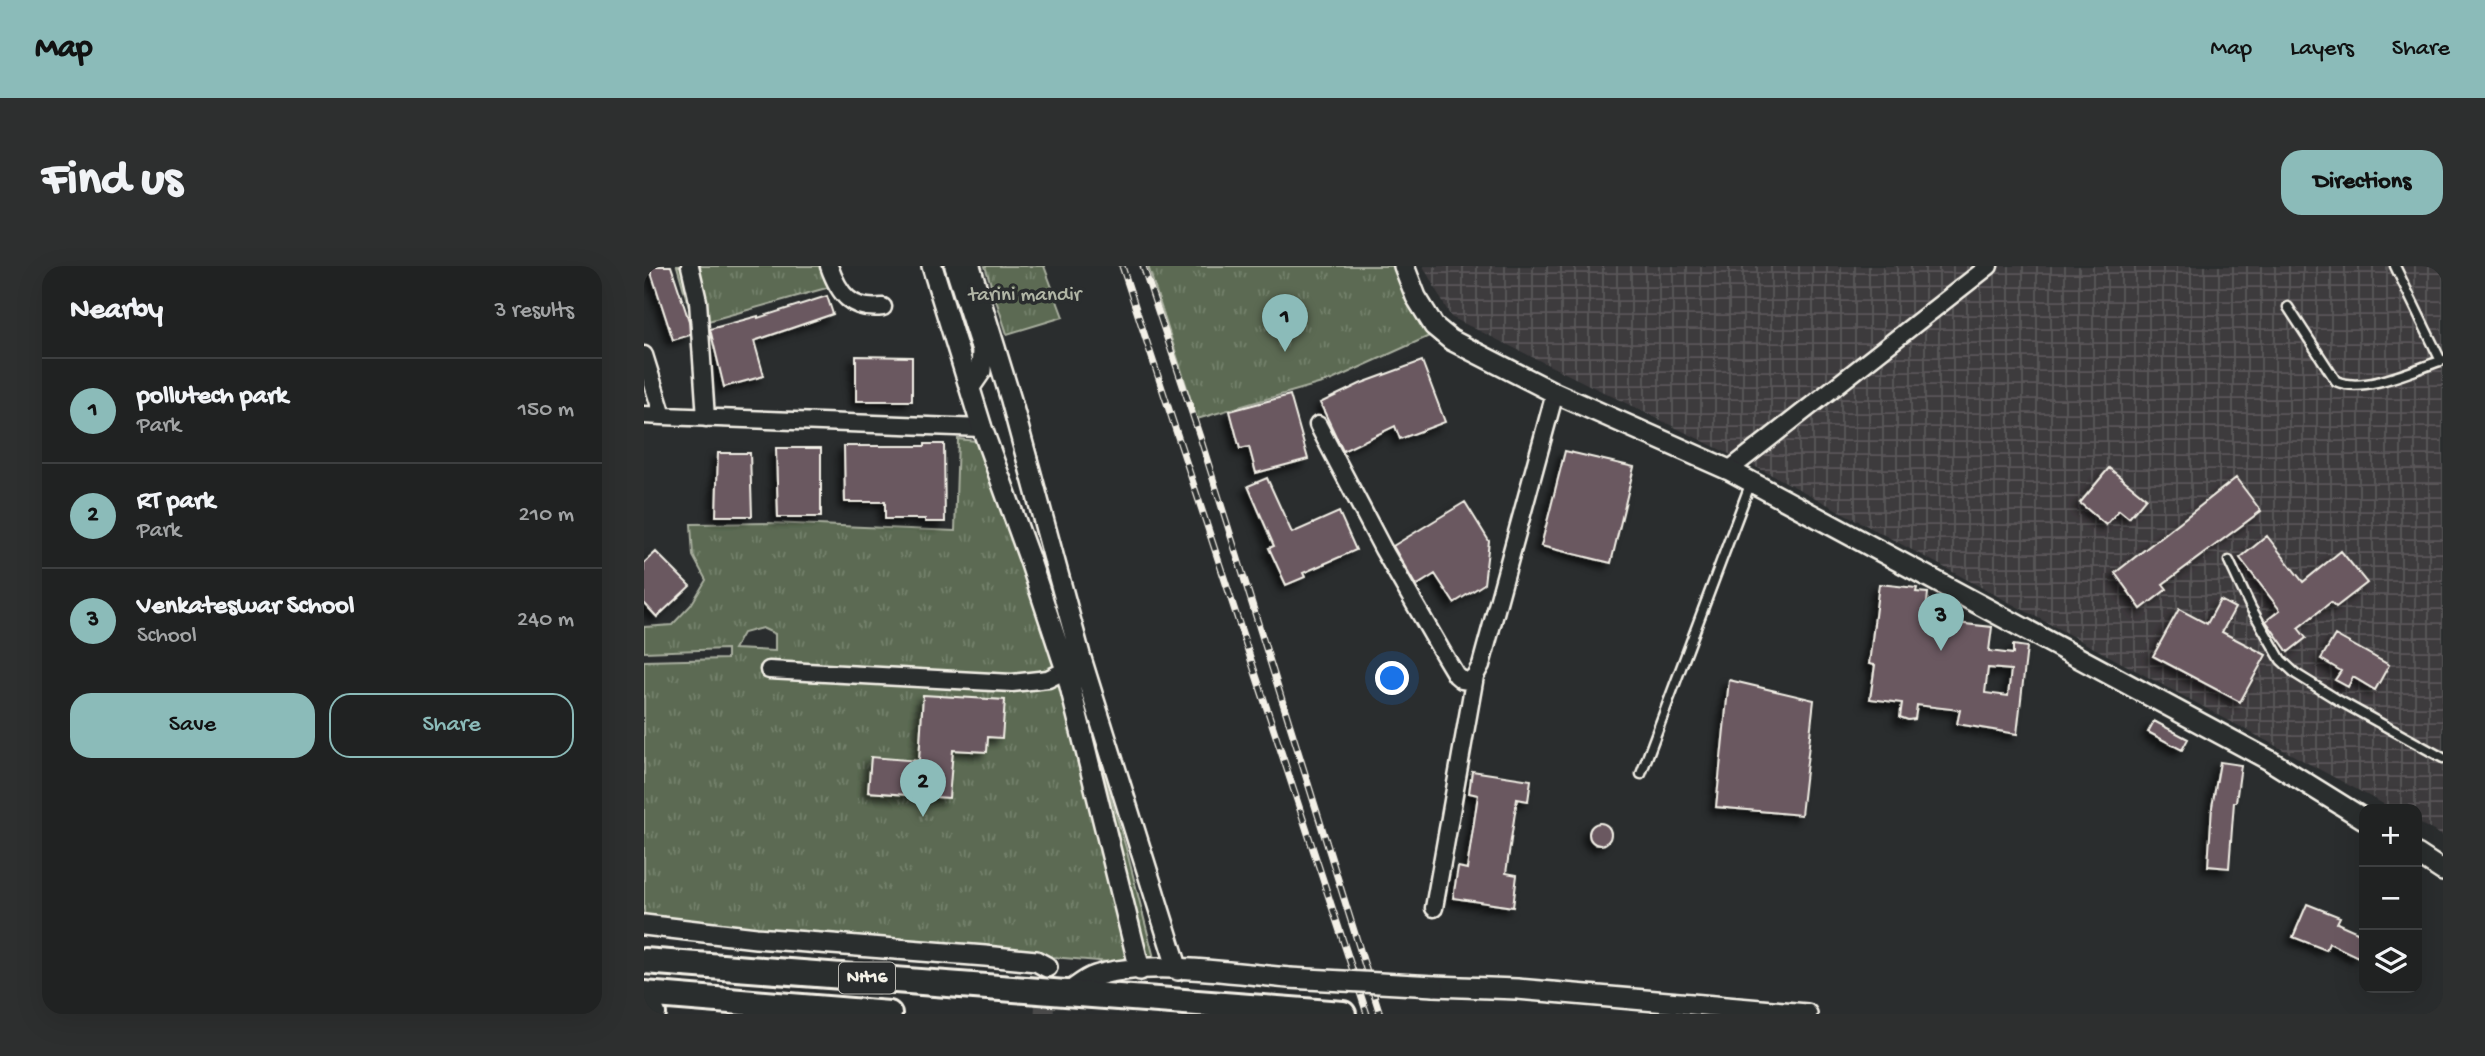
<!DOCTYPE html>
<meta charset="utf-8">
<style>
:root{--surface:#202222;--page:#2d2f2f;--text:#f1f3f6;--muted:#a2a4a5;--line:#3d3f40;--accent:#8bbbb9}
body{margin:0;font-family:"Gochi Hand",sans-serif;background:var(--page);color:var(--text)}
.controls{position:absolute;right:21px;bottom:21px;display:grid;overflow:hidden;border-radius:14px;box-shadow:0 7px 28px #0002}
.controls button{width:63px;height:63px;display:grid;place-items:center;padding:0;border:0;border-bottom:2px solid var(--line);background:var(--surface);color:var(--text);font:35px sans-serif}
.you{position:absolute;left:749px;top:413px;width:24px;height:24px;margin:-18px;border:5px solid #fff;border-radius:50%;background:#1a73e8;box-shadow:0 0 0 10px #1a73e833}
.badge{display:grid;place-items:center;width:46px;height:46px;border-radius:50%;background:var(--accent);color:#111;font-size:23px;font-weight:700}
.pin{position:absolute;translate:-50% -58px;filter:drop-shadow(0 2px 4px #0008)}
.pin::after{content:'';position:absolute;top:37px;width:24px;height:21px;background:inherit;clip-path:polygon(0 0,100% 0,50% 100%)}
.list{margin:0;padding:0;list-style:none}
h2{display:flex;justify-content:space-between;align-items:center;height:91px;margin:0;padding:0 28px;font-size:30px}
h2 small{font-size:23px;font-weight:400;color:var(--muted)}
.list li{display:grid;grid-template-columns:46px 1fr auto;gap:21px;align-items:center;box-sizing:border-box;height:105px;padding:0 28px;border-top:2px solid var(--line)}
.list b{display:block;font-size:26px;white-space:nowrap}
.list p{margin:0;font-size:23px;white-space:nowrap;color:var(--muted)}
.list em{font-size:23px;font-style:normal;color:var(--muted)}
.actions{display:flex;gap:14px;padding:21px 28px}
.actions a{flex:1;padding:16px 0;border:2px solid var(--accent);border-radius:21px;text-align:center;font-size:24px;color:var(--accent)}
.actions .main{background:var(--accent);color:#111}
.icon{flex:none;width:38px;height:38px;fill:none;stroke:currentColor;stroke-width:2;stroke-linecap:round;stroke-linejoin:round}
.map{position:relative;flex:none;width:1799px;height:748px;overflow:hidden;border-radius:21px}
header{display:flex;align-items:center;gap:42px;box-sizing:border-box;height:98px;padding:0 35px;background:var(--accent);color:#111}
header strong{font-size:33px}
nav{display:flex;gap:38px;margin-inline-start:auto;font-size:24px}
.intro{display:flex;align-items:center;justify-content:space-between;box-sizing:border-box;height:168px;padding:0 42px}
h1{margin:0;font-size:49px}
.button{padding:18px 32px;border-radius:21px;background:var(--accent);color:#111;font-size:24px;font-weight:700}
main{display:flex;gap:42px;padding:0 42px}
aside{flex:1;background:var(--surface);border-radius:21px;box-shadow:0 7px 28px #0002}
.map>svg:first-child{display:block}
.industrial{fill:url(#industrial-grid)}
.park{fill:url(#park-tufts);stroke:#a8ae9e;stroke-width:2;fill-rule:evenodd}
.building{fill:#6b5961;stroke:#f4f1e8;stroke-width:2;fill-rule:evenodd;filter:url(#shadow)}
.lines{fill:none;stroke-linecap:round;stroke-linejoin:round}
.tertiary-tunnel{stroke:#484a4a;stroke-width:19;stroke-dasharray:19 10;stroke-linecap:butt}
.service-casing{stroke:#f4f1e8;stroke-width:13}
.minor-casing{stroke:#f4f1e8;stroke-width:21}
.tertiary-casing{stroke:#f4f1e8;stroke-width:24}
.trunk-casing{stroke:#f4f1e8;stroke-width:30}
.service{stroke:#2a2d2e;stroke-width:8}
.minor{stroke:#2a2d2e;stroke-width:16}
.tertiary{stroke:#2a2d2e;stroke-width:19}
.trunk{stroke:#2a2d2e;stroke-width:24}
.rail-casing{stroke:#f4f1e8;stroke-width:7}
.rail{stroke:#2a2d2e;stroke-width:4.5;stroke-dasharray:13;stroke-linecap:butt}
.tertiary-bridge-casing{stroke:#f4f1e8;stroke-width:24;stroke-linecap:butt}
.tertiary-bridge{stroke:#2a2d2e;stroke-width:19}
.labels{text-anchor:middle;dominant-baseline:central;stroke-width:7;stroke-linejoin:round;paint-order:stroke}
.shield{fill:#2a2d2e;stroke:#b7b6b0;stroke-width:2}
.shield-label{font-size:19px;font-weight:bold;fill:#f4f1e8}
.park-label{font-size:21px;fill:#b0b5a5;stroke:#2a2d2e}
</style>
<header>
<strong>Map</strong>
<nav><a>Map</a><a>Layers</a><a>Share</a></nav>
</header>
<div class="intro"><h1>Find us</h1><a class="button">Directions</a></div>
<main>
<aside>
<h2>Nearby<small>3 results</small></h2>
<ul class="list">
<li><span class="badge">1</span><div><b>pollutech park</b><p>Park</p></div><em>150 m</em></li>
<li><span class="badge">2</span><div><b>RT park</b><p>Park</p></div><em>210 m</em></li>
<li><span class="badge">3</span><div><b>Venkateswar School</b><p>School</p></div><em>240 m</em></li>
</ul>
<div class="actions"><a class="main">Save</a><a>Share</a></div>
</aside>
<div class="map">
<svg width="1799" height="748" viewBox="0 0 1799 748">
<defs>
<pattern id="industrial-grid" width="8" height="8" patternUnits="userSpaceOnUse" patternTransform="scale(1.75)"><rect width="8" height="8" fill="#3e3a3d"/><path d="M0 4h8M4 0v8" fill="none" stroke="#5a5759"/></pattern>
<pattern id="park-tufts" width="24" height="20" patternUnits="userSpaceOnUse" patternTransform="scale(1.75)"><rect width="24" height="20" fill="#5c6b53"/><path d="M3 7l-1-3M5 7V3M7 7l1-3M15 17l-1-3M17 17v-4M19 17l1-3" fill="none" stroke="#74816c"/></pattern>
<filter id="shadow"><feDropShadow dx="-5.5" dy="5.5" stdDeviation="3.5" flood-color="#0009"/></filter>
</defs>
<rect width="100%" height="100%" fill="#2a2d2e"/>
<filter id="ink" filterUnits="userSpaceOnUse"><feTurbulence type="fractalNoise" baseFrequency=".0143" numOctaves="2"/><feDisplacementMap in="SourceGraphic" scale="14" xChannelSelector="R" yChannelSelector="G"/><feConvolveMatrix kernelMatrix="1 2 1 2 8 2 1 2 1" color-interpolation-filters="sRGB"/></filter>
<g filter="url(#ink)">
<path class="industrial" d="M779 0H1799V570L1773 556V543H1749L1138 214 807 51Z"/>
<path class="park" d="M33 0H188L193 19 50 59Z
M341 0H400L419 51 363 68Z
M504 0H759L792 67 688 114 553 153Z
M314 173 332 175 372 274 430 409 482 582 512 700 84 663 0 662V395L83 393V383L0 386V361L28 359 47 339 62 314 49 290 47 258 128 257 311 265ZM118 362 131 368V385L90 383 99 367Z"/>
<path class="building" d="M5 0H27L45 55 46 69 29 74Z
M183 30 189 48 110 75 120 110 80 121 66 63 114 50V52Z
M212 90 268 91V135H212Z
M778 95 801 156 756 173 751 160 699 185 676 137 718 117Z
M646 129 664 193 612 207 605 181 596 183 586 145Z
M281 178H300L301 256H281V253H241V236H201L200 180H281Z
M132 182H177V251H134Z
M921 185 990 201 967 297 897 280Z
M74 187H106L108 250H72Z
M1465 202 1502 232 1485 252 1475 244 1462 259 1436 237Z
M623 212 648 267 695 246 712 284 659 307 661 311 642 319 625 282 630 280 604 220Z
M1592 212 1617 245 1519 318 1523 323 1497 343 1471 307Z
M821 236 845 275 840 318 810 337 791 308 772 320 749 280Z
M1623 270 1659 316 1697 285 1723 317 1692 341 1687 336 1654 362 1662 372 1644 386 1622 355 1636 344 1596 292Z
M12 286 46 320 13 351 0 337V297Z
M1235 318 1273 322 1272 326 1284 327 1283 337 1296 338 1294 355 1348 361 1345 385 1369 388V379L1383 381 1373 468 1313 458 1316 444 1273 439 1271 453 1264 454 1256 451 1258 437 1226 433 1231 399 1225 398ZM1344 402 1367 404 1364 430 1341 427Z
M1576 334 1591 342 1578 366 1622 389 1596 436 1509 390 1535 343 1563 358Z
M1691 369 1745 399 1731 424 1709 411 1704 421 1691 414 1697 405 1677 393Z
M1085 414 1170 434 1157 549 1072 541Z
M279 429 361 434 358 472 344 471 343 486 309 484 305 532 224 526 227 491 275 495Z
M1510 455 1544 473 1538 484 1504 466Z
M1576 496 1597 499 1592 536H1590L1585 602 1564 600 1568 541Z
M828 505 887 514 884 535 873 533 862 607 873 609 869 641 809 632 814 601 823 603 834 529 825 527Z
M945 568a11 11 0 1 1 22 0a11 11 0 1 1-22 0Z
M1663 638 1696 651 1693 657 1720 669V677L1714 691 1685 677 1682 684 1649 671Z"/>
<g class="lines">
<path class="tertiary-tunnel" d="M400 748 403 701"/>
<g class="service-casing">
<path id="service" d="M1751 0 1797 95
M1644 41 1692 115C1720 128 1771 103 1799 94
M1585 295 1607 342 1637 394 1652 408 1694 434 1799 492
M997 508 1107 216"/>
</g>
<g class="minor-casing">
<path id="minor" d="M46 0 54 35 62 152
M185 0C195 28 207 45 239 41
M0 89 19 150 338 162
M0 149 19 150
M674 159 739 283 800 389 812 409 818 414 825 415 831 410 837 399 911 127
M1085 204 1345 0
M125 404 368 417 404 413 422 404
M790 642 831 410"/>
</g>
<g class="tertiary-casing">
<path id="tertiary" d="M288 0 338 162 385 292 422 404 496 704
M311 0 338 84 337 105 326 121
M326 0 367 134 436 389 534 704
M760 0 772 31 790 60 807 74 911 127 1085 204 1625 494 1720 553
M1773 588 1799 605
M0 659 112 672 341 690 392 695 403 701
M790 720 873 723 1163 748
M423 728C432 722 441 713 451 710 506 693 587 707 645 712"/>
</g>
<g class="trunk-casing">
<path id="trunk" d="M0 695 699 748
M0 728 245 748
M0 746 9 748"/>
</g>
<use href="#service" class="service"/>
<use href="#minor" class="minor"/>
<use href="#tertiary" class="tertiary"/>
<use href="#trunk" class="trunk"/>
<g class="rail-casing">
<path id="rail" d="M478 0 723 748
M499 0 556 171 736 748"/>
</g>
<use href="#rail" class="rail"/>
<g class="tertiary-bridge-casing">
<path id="tertiary-bridge" d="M645 712 790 720"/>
</g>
<use href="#tertiary-bridge" class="tertiary-bridge"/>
</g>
</g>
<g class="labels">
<rect class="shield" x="195" y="696.5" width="56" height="31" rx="5"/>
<g class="shield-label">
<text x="223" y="712">NH16</text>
</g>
<g class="park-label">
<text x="381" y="30">tarini mandir</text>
</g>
</g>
</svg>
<div class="controls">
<button>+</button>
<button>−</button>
<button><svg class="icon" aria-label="layers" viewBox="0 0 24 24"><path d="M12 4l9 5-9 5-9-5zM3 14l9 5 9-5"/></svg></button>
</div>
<div class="you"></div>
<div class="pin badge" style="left:641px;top:86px">1</div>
<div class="pin badge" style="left:279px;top:551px">2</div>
<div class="pin badge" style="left:1297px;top:385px">3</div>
</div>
</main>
